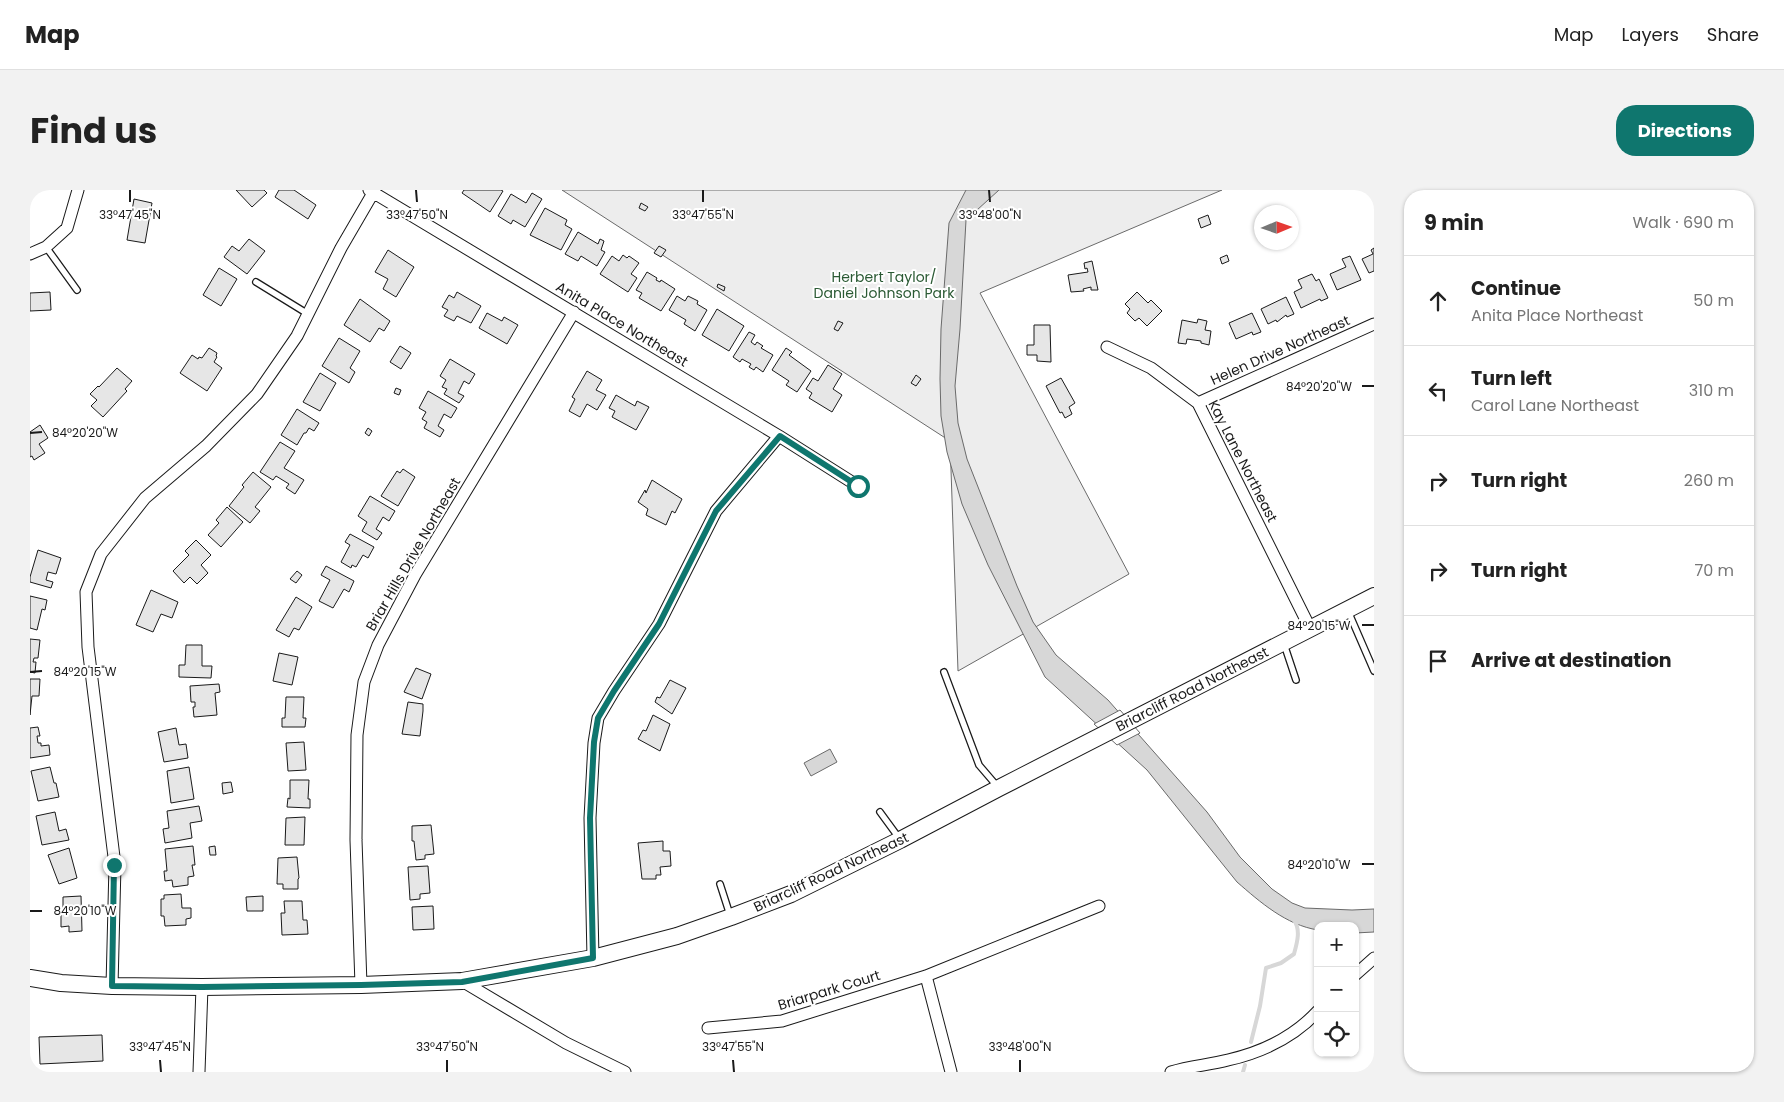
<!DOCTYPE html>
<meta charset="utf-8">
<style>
:root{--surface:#fff;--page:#f2f2f2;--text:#222;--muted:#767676;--line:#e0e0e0;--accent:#0f766e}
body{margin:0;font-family:Poppins,sans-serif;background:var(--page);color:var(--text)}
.controls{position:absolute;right:15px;bottom:15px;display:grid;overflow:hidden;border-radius:10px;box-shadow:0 1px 4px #0004}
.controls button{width:45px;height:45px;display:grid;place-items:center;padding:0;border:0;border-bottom:1px solid var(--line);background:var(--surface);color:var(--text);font:25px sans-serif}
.compass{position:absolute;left:1224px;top:15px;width:45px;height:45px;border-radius:50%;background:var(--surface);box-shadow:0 1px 4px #0004;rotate:88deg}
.stop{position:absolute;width:15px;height:15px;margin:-11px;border:4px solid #0f766e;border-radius:50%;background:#fff}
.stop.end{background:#0f766e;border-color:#fff;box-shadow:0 1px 5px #0008}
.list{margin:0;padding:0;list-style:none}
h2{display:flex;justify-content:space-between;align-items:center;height:65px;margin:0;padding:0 20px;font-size:21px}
h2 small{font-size:16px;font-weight:400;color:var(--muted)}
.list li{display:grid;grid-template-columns:32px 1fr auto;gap:15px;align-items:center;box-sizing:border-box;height:90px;padding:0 20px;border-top:1px solid var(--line)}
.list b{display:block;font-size:19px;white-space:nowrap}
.list p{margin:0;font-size:16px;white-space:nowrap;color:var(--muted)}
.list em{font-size:16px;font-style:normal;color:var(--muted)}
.icon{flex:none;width:28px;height:28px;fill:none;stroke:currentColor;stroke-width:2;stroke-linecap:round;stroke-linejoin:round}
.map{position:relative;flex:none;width:1344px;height:882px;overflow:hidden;border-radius:20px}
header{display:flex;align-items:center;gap:30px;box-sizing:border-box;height:70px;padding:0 25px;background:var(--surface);border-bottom:1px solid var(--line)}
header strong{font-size:24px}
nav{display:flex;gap:28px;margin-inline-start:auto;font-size:18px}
.intro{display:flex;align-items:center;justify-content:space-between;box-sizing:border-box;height:120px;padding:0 30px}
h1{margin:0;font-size:35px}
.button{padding:12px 22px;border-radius:20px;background:var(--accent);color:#fff;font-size:18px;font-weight:700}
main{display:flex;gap:30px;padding:0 30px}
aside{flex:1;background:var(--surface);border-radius:20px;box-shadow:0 1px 4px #0004}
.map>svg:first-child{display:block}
.built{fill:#ededed;stroke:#6a6a6a}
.water{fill:#d7d7d7;stroke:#6a6a6a}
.pier{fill:#fff;stroke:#6a6a6a}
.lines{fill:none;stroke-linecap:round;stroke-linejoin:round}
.stream{stroke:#d7d7d7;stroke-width:4}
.building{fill:#e6e6e6;stroke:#1a1a1a}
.service-casing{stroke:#1a1a1a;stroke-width:8}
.minor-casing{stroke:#1a1a1a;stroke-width:13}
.secondary-casing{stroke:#1a1a1a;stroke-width:18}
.service{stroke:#fff;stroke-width:5.5}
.minor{stroke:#fff;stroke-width:11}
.secondary{stroke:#fff;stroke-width:16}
.route{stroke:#0f766e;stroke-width:6}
.ticks{fill:none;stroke:#1a1a1a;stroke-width:2}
.labels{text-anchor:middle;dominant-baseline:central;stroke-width:4;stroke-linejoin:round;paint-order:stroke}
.park-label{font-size:14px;fill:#2b5a34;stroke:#fff}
.street-label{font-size:14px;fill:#1a1a1a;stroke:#fff}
.ticks-label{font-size:12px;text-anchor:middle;fill:#1a1a1a;stroke:#fff;stroke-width:4;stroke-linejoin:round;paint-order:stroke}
</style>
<header>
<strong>Map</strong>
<nav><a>Map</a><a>Layers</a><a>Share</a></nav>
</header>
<div class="intro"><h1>Find us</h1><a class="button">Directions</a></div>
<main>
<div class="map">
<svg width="1344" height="882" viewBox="0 0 1344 882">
<rect width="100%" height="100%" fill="#fff"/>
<path class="built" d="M532 0H1192L950 103 1099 384 928 481 920 251Z"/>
<path class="water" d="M936 0H969L936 30 930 139 925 196 928 233 937 269 987 396 1003 432 1026 465 1078 510 1177 622 1210 667 1242 699 1262 713 1275 718 1322 720 1344 719V742L1325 743V736H1288V740C1256 735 1230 712 1207 692L1117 580 1015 487 958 375 932 314 917 262 911 226 910 189 911 139 919 33Z
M800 559 807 572 781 586 774 573Z"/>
<path class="pier" d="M1090 520 1110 543 1087 555 1064 534Z"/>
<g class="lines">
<path class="stream" d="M1221 852 1230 816 1236 778 1251 773 1264 764C1267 753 1271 740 1264 730
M1213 882 1215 875"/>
</g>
<path class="building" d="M206 0H234L237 3 222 17Z
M249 0H264L286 15 278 29 245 7Z
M434 0H471L473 1 460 22 432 3Z
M502 3 512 9 495 37 483 30 481 34 468 26 481 4 496 13Z
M104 9 122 13 115 53 97 50Z
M611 13 618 17 615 21 609 18Z
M515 18 537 30 535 35 542 39 531 60 500 45Z
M1178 25 1181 34 1171 38 1168 29Z
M548 42 568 54 570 49 574 51 571 60 575 62 567 76 551 66 548 71 535 64Z
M219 49 235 61 217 84 194 67 202 56 209 61Z
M629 56 636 60 631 67 624 63Z
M1344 58V81L1339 83 1332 69 1343 64 1341 60Z
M358 60 384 77 366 107 353 99 358 89 345 82Z
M593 65 597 68 599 66 609 73 601 84 607 88 598 102 570 84 582 66 589 71Z
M1197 65 1199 71 1192 74 1190 68Z
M1320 66 1331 90 1307 100 1300 84 1316 77 1312 69Z
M1062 71 1068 100H1061V97L1053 99 1054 101 1041 102 1038 85 1058 82 1057 78 1055 79 1054 73Z
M189 78 207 89 191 116 173 105Z
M617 82 627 88 626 90 630 92 631 90 645 99 631 121 609 108 612 103 606 100Z
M1282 84 1286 91 1289 89 1298 108 1291 111 1290 109 1271 118 1264 102 1272 98 1268 90Z
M688 94 695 97 694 101 687 97Z
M20 102 21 120 0 121V103Z
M427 102 451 116 441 133 427 126 424 131 414 126 418 120 412 117 419 105 424 108Z
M1107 102 1118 113 1121 110 1132 121 1117 136 1109 128 1105 131 1097 123 1100 119 1095 114Z
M647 106 655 111 658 106 668 111 667 114 677 120 665 141 654 134 656 130 639 120Z
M1256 107 1264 124 1257 127 1256 125 1247 132 1246 130 1238 134 1231 119Z
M330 109 360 131 354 141 349 138 340 152 314 135Z
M687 119 714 136 699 161 672 145Z
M457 123 472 131 474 127 488 135 477 154 449 138Z
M1222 123 1231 142 1223 145 1222 142 1206 149 1199 133Z
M1168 129 1177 131 1175 140 1181 141 1179 155 1171 153V151L1157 149 1156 154 1148 153 1152 130 1167 133Z
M808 131 813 133 808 141 804 139Z
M1004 135H1020L1021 172 1007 171V165H997V155H1004Z
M719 142 725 145 721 152 725 155 727 152 733 156 731 158 743 165 733 182 726 177 724 180 719 177 721 174 712 169 710 172 703 167Z
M309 148 330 161 320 178 325 182 319 193 292 176Z
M370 156 381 163 371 179 360 172Z
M179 158 187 163 186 166 187 167 184 172 192 178 177 201 150 183 162 165 168 169 169 167 172 168Z
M756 158 762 162 759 165 781 181 767 202 756 195 759 191 742 180Z
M420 169 445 184 439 194 434 191 428 203 434 206 429 213 414 204 417 199 412 197 416 190 410 186Z
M798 175 812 184 803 199 812 205 802 222 779 208 782 203 776 199 783 188 788 191Z
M87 178 102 191 95 199 97 201 73 227 61 216 67 210 60 204 68 196 69 197Z
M557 181 572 190 566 200 576 205 567 220 557 214 550 227 539 221 545 209 542 207Z
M290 183 306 193 290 221 273 212Z
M886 185 891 189 886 196 881 193Z
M1031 188 1045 213 1039 217 1042 224 1035 228 1032 222 1030 223 1016 196Z
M366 198 371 200 369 205 364 203Z
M398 201 427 218 421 228 414 224 408 236 414 240 410 247 394 238 397 232 392 229 396 222 389 218Z
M586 205 605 216 607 211 619 217 606 240 582 227 585 221 579 218Z
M267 219 289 233 284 241 279 238 276 243H274L267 255 251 245Z
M10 235 18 248 9 254 15 263 4 270 2 266 0 267V242Z
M338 238 342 241 339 246 335 243Z
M250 252 265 261 254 278 274 290 265 304 256 298 259 294 246 286 243 290 230 282Z
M373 279 385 287 368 316 351 306 367 281 370 283Z
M223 282 241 297 225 317 230 321 220 333 199 316 214 297 212 295Z
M622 290 652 309 645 323 642 321 636 335 616 325 618 319 608 312 615 300 616 303Z
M340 306 365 321 359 331 353 327 346 339 352 343 347 350 332 341 337 332 328 326Z
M197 317 213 332 191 357 178 345 189 333 186 330Z
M320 344 344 357 338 368 333 365 326 377 322 375 321 378 311 372 320 355 315 352Z
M166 350 181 365 171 375 178 383 167 394 160 387 154 393 143 381 159 365 155 361Z
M8 360 31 368 26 384 18 382 16 390 23 392 21 398 0 392V387Z
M296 376 324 391 319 402 314 399 303 418 289 411 300 390 291 385Z
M267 381 272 385 266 393 260 389Z
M121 400 148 412 142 428 131 424 123 442 106 435Z
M0 406 17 410 15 420 12 419 7 440 0 438Z
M266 407 282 417 269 440 264 438 259 447 246 440Z
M0 449 10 450 8 468H4L3 472H6L5 483 0 482Z
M156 455H172V476H182L181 488 149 487V475H155Z
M249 463 268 467 262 495 243 491Z
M386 478 401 484 392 509 374 502Z
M0 489H10L9 506H2L0 525Z
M640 490 656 498 642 524 625 512 627 507 630 508Z
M189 494 190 502 185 503 187 525 164 527 163 517H165V512H161L160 496Z
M256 507H274L273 528H276L275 537H252V528H255Z
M378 512 393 514V521L390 546 372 544Z
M623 525 640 534 630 561 608 549 613 540 616 541Z
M8 537 10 546H7L8 553H11V556L19 555 20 565 0 568V538Z
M146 538 149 555 156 554 158 568 134 572 128 542Z
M274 552 276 580 258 581 256 553Z
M20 577 24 593H26L29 607 8 611 1 581Z
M159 577 164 609 141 613 137 581Z
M260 590H279L278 609H280V618L257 617 258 608 260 609Z
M201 592 203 602 193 604 192 593Z
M169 616 172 631 160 633 162 648 135 653 133 639 139 638 137 621Z
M25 622 29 641 36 639 39 650 12 655 6 626Z
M275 627 274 655H255L256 628Z
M401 635 404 664 395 665V669L386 670 384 651H382V636Z
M633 651V661H640L641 676 630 677 631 685H626V689H612L608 653Z
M163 656 165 675H162L164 686 158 687V695L143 697 142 690 135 691 134 681H137L135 659Z
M185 656 186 665H180L179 657Z
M39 658 47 688 29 694 18 665Z
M267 667 269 688 268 689V699H253V694H247L248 668Z
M398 676 400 703 390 704V709L380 710 378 677Z
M151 704 152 718H161V728L156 729V735L135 736 134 726H131V709H134V705Z
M51 706 52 741 39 742V736L31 737V721H33V707Z
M233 706V721H217L216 707Z
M254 711H272L273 730H277L278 744 252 745 251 723H255Z
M403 716 404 739 383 740 382 717Z
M72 845 73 871 10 874 9 847Z"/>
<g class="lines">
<g class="service-casing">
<path id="service" d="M16 57 47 100
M226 92 278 124
M1318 421 1344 481
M1254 454 1266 490
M914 482 949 575 967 596
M850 622 869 648
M690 694 700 725"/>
</g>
<g class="minor-casing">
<path id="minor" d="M339 0 749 246 828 296
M0 64 16 57 37 38 48 0
M1077 157 1121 178 1168 213 1280 438
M1168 213 1344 134
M563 768 560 628 564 553 568 528 584 501 629 434 686 321 749 246
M1325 785 1344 768
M896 786 921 882
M432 791 536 853 595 882
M331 795 326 650 327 545 334 492 348 455 385 385 544 122
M82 796 85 675 58 457 56 402 71 364 115 308 176 256 227 204 267 146 311 58 343 3
M678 838 752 831 896 786 1069 716
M169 882 172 797
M1141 882C1160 876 1179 875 1198 870 1233 862 1263 848 1288 821"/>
</g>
<g class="secondary-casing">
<path id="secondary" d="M0 788 31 793 82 796 172 797 331 795 432 791 563 768 647 746 701 727 761 704 870 650 969 598 1344 406"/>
</g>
<use href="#service" class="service"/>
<use href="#minor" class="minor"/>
<use href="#secondary" class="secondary"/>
</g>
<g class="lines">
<path class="route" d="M84 675 82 796 172 797 331 795 432 792 563 768 560 628 564 552 568 528 584 501 629 434 686 321 750 246 828 296"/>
</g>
<path class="ticks" d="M100 0V12M386 0 387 12M673 0V12M959 0 960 12M1332 196H1344M0 243 12 242M1332 435H1344M0 482 12 481M1332 674H1344M0 721H12M130 870 131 882M417 870V882M703 870 704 882M990 870V882"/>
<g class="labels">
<g class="park-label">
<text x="854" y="87">Herbert Taylor/<tspan x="854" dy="16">Daniel Johnson Park</tspan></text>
</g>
<g class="street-label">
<text transform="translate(592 134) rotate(31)">Anita Place Northeast</text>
<text transform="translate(1250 160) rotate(-24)">Helen Drive Northeast</text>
<text transform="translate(1213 271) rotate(63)">Kay Lane Northeast</text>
<text transform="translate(383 364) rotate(-60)">Briar Hills Drive Northeast</text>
<text transform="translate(1162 499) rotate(-27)">Briarcliff Road Northeast</text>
<text transform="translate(801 682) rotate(-25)">Briarcliff Road Northeast</text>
<text transform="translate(799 800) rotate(-17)">Briarpark Court</text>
</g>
</g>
<g class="ticks-label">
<text x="100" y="29">33°47'45"N</text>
<text x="387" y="29">33°47'50"N</text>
<text x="673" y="29">33°47'55"N</text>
<text x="960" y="29">33°48'00"N</text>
<text x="1289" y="201">84°20'20"W</text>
<text x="55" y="247">84°20'20"W</text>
<text x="1289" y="440">84°20'15"W</text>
<text x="55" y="486">84°20'15"W</text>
<text x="1289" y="679">84°20'10"W</text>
<text x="55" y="725">84°20'10"W</text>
<text x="130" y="861">33°47'45"N</text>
<text x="417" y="861">33°47'50"N</text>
<text x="703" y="861">33°47'55"N</text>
<text x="990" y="861">33°48'00"N</text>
</g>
</svg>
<div class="controls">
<button>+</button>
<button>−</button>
<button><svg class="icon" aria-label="locate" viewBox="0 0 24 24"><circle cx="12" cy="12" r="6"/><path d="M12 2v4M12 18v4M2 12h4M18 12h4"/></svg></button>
</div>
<svg class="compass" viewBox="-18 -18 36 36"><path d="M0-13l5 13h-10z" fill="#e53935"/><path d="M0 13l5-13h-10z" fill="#767676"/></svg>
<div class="stop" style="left:828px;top:296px"></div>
<div class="stop end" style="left:84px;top:675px"></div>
</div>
<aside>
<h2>9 min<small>Walk · 690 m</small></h2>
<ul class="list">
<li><svg class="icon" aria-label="ahead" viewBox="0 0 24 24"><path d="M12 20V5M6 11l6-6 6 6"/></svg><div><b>Continue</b><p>Anita Place Northeast</p></div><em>50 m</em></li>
<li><svg class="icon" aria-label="left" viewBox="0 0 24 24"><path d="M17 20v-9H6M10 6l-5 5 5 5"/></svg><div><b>Turn left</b><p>Carol Lane Northeast</p></div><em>310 m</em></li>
<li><svg class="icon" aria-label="right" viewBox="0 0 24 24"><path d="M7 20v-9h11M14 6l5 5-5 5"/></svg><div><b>Turn right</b></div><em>260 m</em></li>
<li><svg class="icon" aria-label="right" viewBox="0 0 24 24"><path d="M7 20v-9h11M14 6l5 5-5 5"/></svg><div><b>Turn right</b></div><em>70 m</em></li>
<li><svg class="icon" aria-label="arrive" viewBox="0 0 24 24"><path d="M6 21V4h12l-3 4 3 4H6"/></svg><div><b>Arrive at destination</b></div></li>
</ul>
</aside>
</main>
